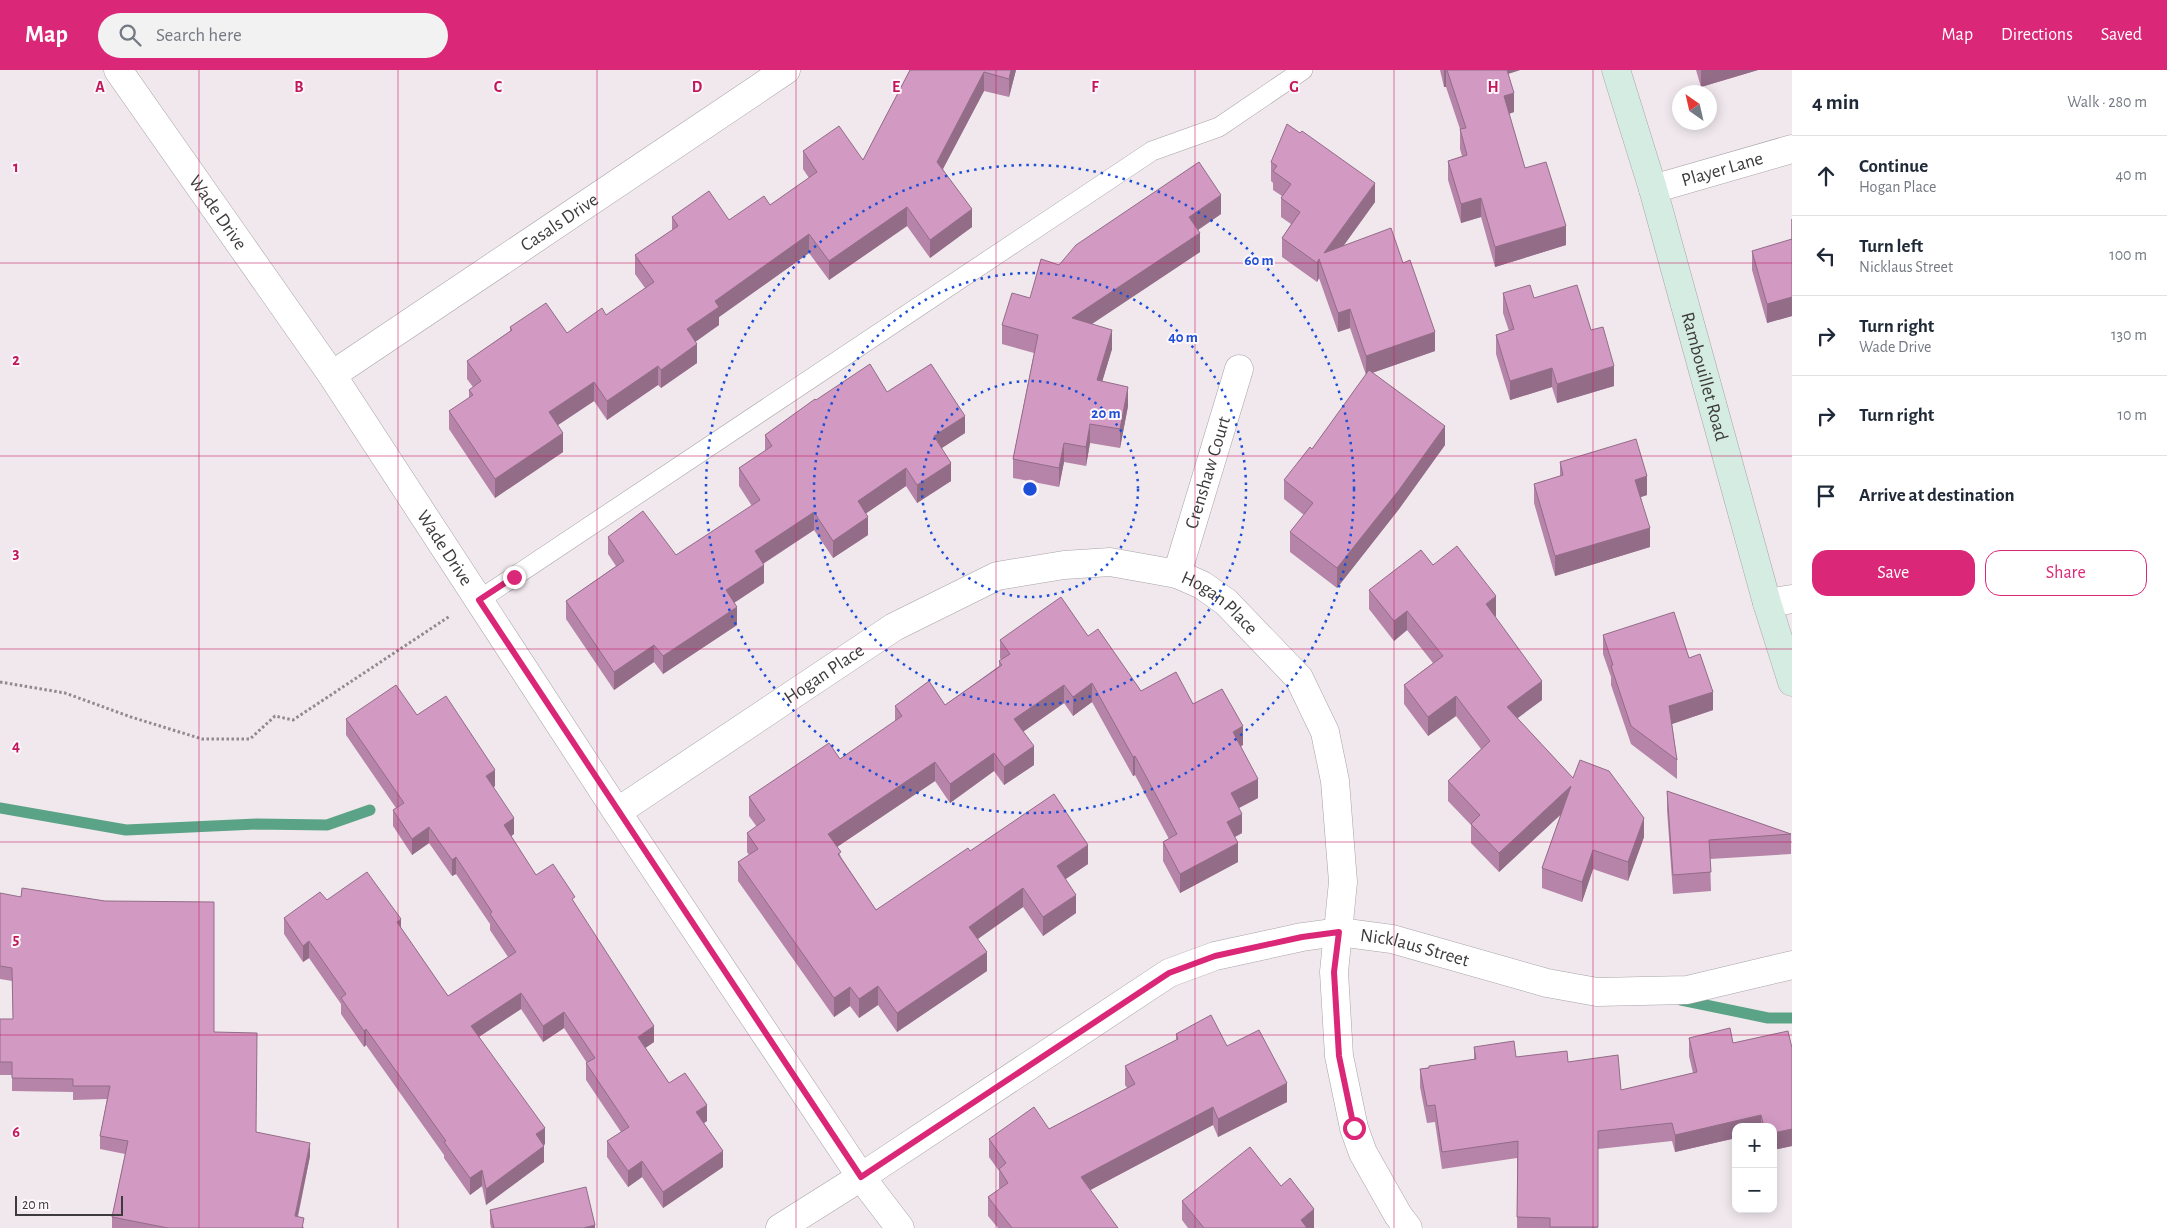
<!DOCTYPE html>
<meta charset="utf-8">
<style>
:root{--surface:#fff;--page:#f2f2f3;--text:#1f2937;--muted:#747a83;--line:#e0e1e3;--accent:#db2777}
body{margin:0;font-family:"Alegreya Sans",sans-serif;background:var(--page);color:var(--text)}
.controls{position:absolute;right:15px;bottom:15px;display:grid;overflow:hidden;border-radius:10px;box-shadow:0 2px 12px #0003}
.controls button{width:45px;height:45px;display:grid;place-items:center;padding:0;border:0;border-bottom:1px solid var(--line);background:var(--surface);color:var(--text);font:25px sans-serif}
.compass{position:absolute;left:1672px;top:15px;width:45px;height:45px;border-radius:50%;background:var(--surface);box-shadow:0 2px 12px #0003;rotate:326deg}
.scale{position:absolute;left:15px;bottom:12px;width:108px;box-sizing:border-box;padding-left:5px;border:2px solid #3e3b3d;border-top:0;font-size:14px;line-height:18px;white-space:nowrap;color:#3e3b3d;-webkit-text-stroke:4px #fdf6fb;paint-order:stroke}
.stop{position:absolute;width:15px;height:15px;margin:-11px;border:4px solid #db2777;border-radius:50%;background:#fff}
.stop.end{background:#db2777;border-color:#fff;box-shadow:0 1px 5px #0008}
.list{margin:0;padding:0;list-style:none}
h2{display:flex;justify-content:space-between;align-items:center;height:65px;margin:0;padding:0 20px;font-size:21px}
h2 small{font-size:16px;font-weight:400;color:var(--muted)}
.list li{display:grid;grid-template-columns:32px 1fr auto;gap:15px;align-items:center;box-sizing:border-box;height:80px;padding:0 20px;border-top:1px solid var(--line)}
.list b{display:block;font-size:19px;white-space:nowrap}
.list p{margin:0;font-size:16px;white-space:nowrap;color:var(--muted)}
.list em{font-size:16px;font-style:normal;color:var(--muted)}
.actions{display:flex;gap:10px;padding:15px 20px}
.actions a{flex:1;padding:11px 0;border:1px solid var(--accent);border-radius:15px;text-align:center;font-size:18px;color:var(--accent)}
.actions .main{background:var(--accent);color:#fff}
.icon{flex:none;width:28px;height:28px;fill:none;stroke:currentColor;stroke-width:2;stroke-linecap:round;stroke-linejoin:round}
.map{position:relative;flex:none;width:1792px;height:1158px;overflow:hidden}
header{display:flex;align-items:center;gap:30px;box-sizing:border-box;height:70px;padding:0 25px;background:var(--accent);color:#fff}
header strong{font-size:24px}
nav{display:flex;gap:28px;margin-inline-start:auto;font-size:18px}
.search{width:350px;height:45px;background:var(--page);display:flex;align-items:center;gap:12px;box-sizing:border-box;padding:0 18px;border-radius:28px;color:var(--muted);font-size:19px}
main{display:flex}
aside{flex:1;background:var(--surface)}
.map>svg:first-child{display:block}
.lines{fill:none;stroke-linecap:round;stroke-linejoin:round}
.stream{stroke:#5ba386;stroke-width:11}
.lane-casing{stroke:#a8a2a6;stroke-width:20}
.street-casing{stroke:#a8a2a6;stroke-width:29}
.secondary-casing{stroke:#a8a2a6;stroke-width:29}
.path{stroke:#908a8e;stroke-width:3;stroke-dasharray:2.5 2.5;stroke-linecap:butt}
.lane{stroke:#fff;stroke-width:19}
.street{stroke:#fff;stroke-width:28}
.secondary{stroke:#d4ece2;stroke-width:28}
.wall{fill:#b584a8}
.shaded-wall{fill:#936c88}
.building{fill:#d29ac3;stroke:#936c88}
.route{stroke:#db2777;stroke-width:6}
.grid{fill:none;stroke:#c2185b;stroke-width:1;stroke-opacity:0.55}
.ring{fill:none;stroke:#1d4ed8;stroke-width:2.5;stroke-dasharray:2.5 5}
.labels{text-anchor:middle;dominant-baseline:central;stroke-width:4;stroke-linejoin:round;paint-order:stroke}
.street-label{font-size:19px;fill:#3e3b3d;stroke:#fdf6fb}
.grid-label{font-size:16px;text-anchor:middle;font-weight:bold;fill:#c2185b;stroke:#fdf6fb;stroke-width:4;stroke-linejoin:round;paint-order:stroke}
.centre{fill:#1d4ed8;stroke:#fdf6fb;stroke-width:2.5}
.ring-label{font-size:15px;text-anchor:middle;font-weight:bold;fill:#1d4ed8;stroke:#fdf6fb;stroke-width:4;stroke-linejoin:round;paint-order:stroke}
</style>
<header>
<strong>Map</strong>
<div class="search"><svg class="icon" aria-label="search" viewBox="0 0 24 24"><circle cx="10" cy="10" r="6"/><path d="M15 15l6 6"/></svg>Search here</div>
<nav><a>Map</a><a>Directions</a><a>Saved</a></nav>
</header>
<main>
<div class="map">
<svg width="1792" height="1158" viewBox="0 0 1792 1158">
<rect width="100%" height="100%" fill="#f0e8ed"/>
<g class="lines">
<path class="stream" d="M0 738 126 760 257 754 327 755 370 740
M1681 930 1768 948H1792"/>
<g class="lane-casing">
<path id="lane" d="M479 530 1152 81 1219 57 1303 0"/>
</g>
<g class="street-casing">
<g id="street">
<path id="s1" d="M118 0 332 305 617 742 861 1107 900 1158"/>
<path id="s2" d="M1653 119 1792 79"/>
<path id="s3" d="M332 305 786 0"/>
<path id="s4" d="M1177 504 1239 299"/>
<path d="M1767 533 1792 529"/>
<path id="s5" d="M617 742 894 557 997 506 1064 495 1110 492 1177 504 1202 515 1226 532 1299 608 1325 662 1335 711 1343 812 1334 902 1339 986 1354 1058 1363 1083 1398 1145 1408 1158"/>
<path id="s6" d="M780 1158 861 1107 1169 903 1215 886 1302 867 1339 862 1392 869 1547 913 1597 922 1687 920 1792 895"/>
</g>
</g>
<g class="secondary-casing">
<g id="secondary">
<path id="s7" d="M1616 0 1653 119 1767 533 1792 612"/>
</g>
</g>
<path class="path" d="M0 612 65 623 131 647 202 669H250L275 646 293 650 450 546"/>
<use href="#lane" class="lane"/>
<use href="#street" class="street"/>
<use href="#secondary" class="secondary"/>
</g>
<path class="wall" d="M910 0H1016L1009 27 984 21 943 99 972 157 930 188 907 156 829 210 809 183 719 247V255L695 271 697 293 661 318 658 315 607 350 594 331 558 355 563 382 495 428 449 359V341L469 328V320L473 317 467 309V291L510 261V257L567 263 606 245 645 218 635 204V185L672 160V147L729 150 770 135 809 108 803 99V81L863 90Z
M1440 0H1520L1508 4 1514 42 1509 44 1525 98 1566 175 1495 197 1481 147 1461 153 1448 110V91L1462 86 1460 79V59L1446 17H1444Z
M1696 0H1758L1701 17Z
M1271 92 1375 132 1343 176 1435 281 1372 303 1445 375 1399 439 1337 518 1290 482V462L1304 445 1284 429V410L1312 379 1366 305 1350 258 1338 262 1319 208 1317 212 1282 187V168L1291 154 1281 147V128L1282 126 1273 120V113L1271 111Z
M1221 144 1198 160 1200 182 1092 254 1112 279 1102 311 1128 336 1120 378 1090 373 1086 396 1064 392 1059 417 1013 408V389L1034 283 1002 274V255L1030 228Z
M1791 149H1792V246L1767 253 1752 200V181L1791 170Z
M1503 223 1534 228 1591 260 1614 316 1557 333 1552 317 1510 330 1496 284V265L1509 261 1503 243Z
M887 322 965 363 942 378 951 411 917 433 906 416 866 443 868 465 833 488 814 460 763 494 764 513 734 533 737 555 663 604 654 592 614 620 566 549V531L616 496 608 484V467L676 485 752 436 739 416V398L765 381V365L816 330Z
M1560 392 1647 425 1641 427 1650 477 1555 506 1534 433V414L1560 406Z
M1433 495 1496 546 1495 547 1542 630 1517 648 1573 708 1644 767 1628 811 1593 799 1582 832 1542 818V798L1561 744 1499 802 1471 773V755L1448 731V711L1481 679 1456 646 1428 666 1404 634V615L1433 593 1407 560 1394 571 1369 539V520Z
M1603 565 1689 588 1713 640 1672 654 1677 690V709L1631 674 1611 615V607L1603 584Z
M1088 566 1141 621 1193 634 1243 675 1241 676 1258 728 1239 738 1242 763 1235 767 1238 792 1180 823 1163 791V772L1169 769 1135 705 1133 706 1092 632 1073 646 1064 633 1023 662 1034 695 1004 715 994 701 950 733 935 711 837 777 841 787 876 840 970 781 1088 794 1065 809 1076 843 1043 866 1023 837 978 869 987 901 897 962 878 935 859 948 850 936 834 947 738 811V792L749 785 747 782V763L757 757 749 746V727L840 689 895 652V636L945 635 999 596V591L1001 590 1000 588V570Z
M417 645 495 716 493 718 514 764 511 766 536 805 575 834 654 972 645 978 669 1013 707 1051 704 1053 723 1097 663 1138 642 1107 628 1117 607 1087V1071L621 1062 586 1010V993H587L564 958 543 972 521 939 479 967 545 1074 544 1075V1092L486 1135 482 1116 470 1125 444 1088V1085L366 975 364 977 341 944V934L309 888 303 892 284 864V848L327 830 401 858 448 926 508 887 490 860V854L456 804 452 806 429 773 412 785 393 756V740L396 738 346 665V649Z
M1667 721 1791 764V784L1710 789 1711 821 1673 824 1667 740Z
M0 823 214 962 256 1062 310 1086 298 1147 304 1158H112V1147L125 1084 100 1079V1066L107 1029 73 1030V1022L12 1021V1005H0V949H13L12 911 0 909Z
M1176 964 1227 976 1287 1032 1218 1067 1213 1055 1090 1120 1118 1158H998L988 1146V1127L1000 1119 999 1118V1101L989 1087V1069L1049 1059 1127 1018 1125 1015V996L1176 970Z
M1689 968 1733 973 1792 978V1076L1773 1080V1057H1736V1068L1675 1082 1672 1071 1598 1079V1158H1517V1088L1442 1099 1435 1052 1427 1053 1420 1017V999L1474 989V977L1516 987 1568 992 1621 1020 1693 1003 1689 986Z
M1182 1131 1314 1158H1188L1182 1150Z
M490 1140 595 1158H491L490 1153Z"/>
<path class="shaded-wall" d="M1011 0H1016L1009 27V9Z
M1444 0H1446V17H1444Z
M1504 0H1520L1504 5Z
M1701 0H1758L1701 17Z
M984 2V21L937 110V92Z
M1514 23V42L1504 45V26Z
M1375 113V132L1324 203V183Z
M1221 125V144L1189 166V147Z
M1481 128V147L1461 153V134Z
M907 137V156L829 210V191Z
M972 139V157L930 188V170Z
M1566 156V175L1495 197V177Z
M1200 163V182L1072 267V248Z
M809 164V183L719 247V255L687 278V259L715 231Z
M1319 189V208L1317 212V193Z
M1792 227V246L1767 253V234Z
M1350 239V258L1338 262V243Z
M1112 260V279L1097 329V310Z
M1435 262V281L1366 305V286Z
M697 274V293L661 318V300Z
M658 296V315L607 350V331Z
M1614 296V316L1557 333V314Z
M1552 298V317L1510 330V311Z
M594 312V331L549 361V342Z
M1128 317V336L1120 378V359Z
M965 346V363L934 383V366Z
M1090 354V373L1086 396V377Z
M1445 356V375L1399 439 1337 518V498Z
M563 363V382L495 428V409Z
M1064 373V392L1059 417V398Z
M951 393V411L917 433V415Z
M906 398V416L858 449V431Z
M1647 406V425L1635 429V410Z
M814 442V460L755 499V481Z
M868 447V465L833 488V471Z
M1650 458V477L1555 506V486Z
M764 495V513L726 538V520Z
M1496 526V546L1486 554V534Z
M737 537V555L663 604V586Z
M1407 541V560L1394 571V551Z
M654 575V592L614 620V602Z
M1542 611V630L1507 656V637Z
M1092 613V632L1073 646V627Z
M1064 615V633L1014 668V649Z
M1713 622V640L1669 655V636Z
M1456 626V646L1428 666V647Z
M1243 656V675L1233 680V662Z
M1034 676V695L1004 715V697Z
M994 683V701L950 733V714Z
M1135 686V705L1133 706V687Z
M935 692V711L828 783V764Z
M495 700V716L486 723V706Z
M1258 709V728L1231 742V723Z
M1571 716V735L1499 802V783Z
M1242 744V763L1227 771V752Z
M514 748V764L504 771V755Z
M1644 748V767L1628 811V792Z
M429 757V773L412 785V769Z
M1238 773V792L1180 823V804Z
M1088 775V794L1057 815V796Z
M1593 780V799L1582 832V812Z
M456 787V804L452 806V790Z
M1023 818V837L969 875V857Z
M1076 825V843L1043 866V847Z
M401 849V865L397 852Z
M309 871V888L303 892V876Z
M987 882V901L897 962V943Z
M878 916V935L859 948V929Z
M850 917V936L834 947V928Z
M521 923V939L471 972V956Z
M564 942V958L543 972V956Z
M654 956V972L638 983V967Z
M366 959V975L364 977V961Z
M1287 1013V1032L1218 1067V1049Z
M707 1035V1051L696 1058V1042Z
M1213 1037V1055L1081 1125V1107Z
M1761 1045V1057H1736V1068L1675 1082V1065Z
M545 1058V1074L536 1080V1064Z
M1792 1059V1076L1773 1080V1063Z
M310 1073V1086L295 1158V1146Z
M544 1076V1092L486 1135V1119Z
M723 1081V1097L663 1138V1122Z
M642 1091V1107L628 1117V1101Z
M482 1100V1116L470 1125V1108Z
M1314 1139V1158H1301V1150Z
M595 1155V1158H583Z"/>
<path class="building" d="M910 0H1011L1009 9 984 2 937 92 972 139 930 170 907 137 829 191 809 164 715 231 719 237 687 259 697 274 661 300 658 296 607 331 594 312 549 342 563 363 495 409 449 341 473 325 469 320 481 311 467 291 512 260 510 257 546 233 567 263 602 238 606 245 654 212 635 185 678 156 672 147 709 121 729 150 764 126 770 135 817 102 803 81 839 56 863 90Z
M1447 0H1507L1514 23 1504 26 1525 98 1546 92 1566 156 1495 177 1481 128 1461 134 1448 91 1467 85 1460 59 1466 58Z
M1287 54 1300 63 1302 61 1375 113 1324 183 1391 158 1403 193 1410 190 1435 262 1366 286 1350 239 1338 243 1319 189 1317 193 1282 168 1300 142 1281 128 1291 114 1273 101 1277 96 1271 92Z
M1199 92 1221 125 1189 147 1200 163 1072 248 1112 260 1097 310 1128 317 1120 359 1090 354 1086 377 1064 373 1059 398 1013 389 1038 265 1002 255 1012 223 1030 228 1041 189 1059 195 1076 175Z
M1792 169V227L1767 234 1752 181Z
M1530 215 1534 228 1577 215 1591 260 1603 257 1614 296 1557 314 1552 298 1510 311 1496 265 1514 259 1503 223Z
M870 294 887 322 931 294 965 346 934 366 951 393 917 415 906 398 858 431 868 447 833 471 814 442 755 481 764 495 726 520 737 537 663 586 654 575 614 602 566 531 624 491 608 467 643 441 676 485 760 430 739 398 772 376 765 365 815 329 816 330Z
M1369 300 1445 356 1399 420 1337 498 1290 462 1313 433 1284 410 1310 377 1312 379Z
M1636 369 1647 406 1635 410 1650 458 1555 486 1534 414 1563 405 1560 392Z
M1457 476 1496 526 1486 534 1542 611 1507 637 1573 708 1580 690 1609 701 1644 748 1628 792 1593 780 1582 812 1542 798 1571 716 1499 783 1471 754 1480 745 1448 711 1490 671 1456 626 1428 647 1404 615 1443 586 1407 541 1394 551 1369 520 1421 480 1433 495Z
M1061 527 1088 566 1098 559 1141 621 1176 602 1193 634 1222 619 1243 656 1233 662 1258 709 1231 723 1242 744 1227 752 1238 773 1180 804 1163 772 1177 764 1135 686 1133 687 1092 613 1073 627 1064 615 1014 649 1034 676 1004 697 994 683 950 714 935 692 828 764 841 782 838 784 876 840 968 778 970 781 1054 724 1088 775 1057 796 1076 825 1043 847 1023 818 969 857 987 882 897 943 878 916 859 929 850 917 834 928 738 792 758 779 747 763 765 750 749 727 829 673 840 689 902 646 895 636 929 611 945 635 1002 595 999 591 1010 584 1000 570Z
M1674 542 1689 588 1700 584 1713 622 1669 636 1677 690 1631 656 1611 596 1613 595 1603 565Z
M396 615 417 645 446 626 495 700 486 706 514 748 504 755 536 805 553 794 575 827 572 829 654 956 638 967 669 1013 685 1003 707 1035 696 1042 723 1081 663 1122 642 1091 628 1101 607 1071 629 1057 586 993 595 988 564 942 543 956 521 923 471 956 545 1058 536 1064 544 1076 486 1119 482 1100 470 1108 444 1072 446 1071 366 959 364 961 341 928 346 924 309 871 303 876 284 848 320 822 327 830 367 802 401 849 397 852 448 926 516 882 490 844 492 842 456 787 452 790 429 757 412 769 393 740 404 733 346 649Z
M1667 721 1791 764 1709 770 1711 802 1673 805Z
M22 818 105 831 214 832V962L257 963 256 1062 310 1073 295 1146 304 1148 302 1158H168L112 1147 128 1071 100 1066 110 1016H73V1009L12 1008V992H0V949H13L12 898 0 896V823L21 827Z
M1211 945 1227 976 1259 960 1287 1013 1218 1049 1213 1037 1081 1107 1118 1158H1012L988 1127 1008 1113 999 1099 1006 1093 989 1069 1034 1037 1049 1059 1135 1014 1125 996 1178 969 1176 964Z
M1730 958 1733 973 1788 961 1792 978V1059L1773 1063V1057H1764L1761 1045 1675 1065 1672 1053 1598 1061V1157H1550V1148L1517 1147 1518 1071 1442 1082 1435 1035 1427 1036 1420 999 1429 998V996L1476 989 1474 977 1514 971 1516 987 1567 981 1568 992 1618 985 1621 1020 1697 1002 1689 968Z
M1250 1077 1281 1116 1290 1108 1314 1139 1301 1150 1307 1158H1204L1182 1131Z
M586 1117 595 1155 583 1158H494L490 1140Z"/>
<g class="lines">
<path class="route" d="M514 507 479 530 861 1107 1169 903 1215 886 1302 867 1339 862 1334 902 1339 986 1354 1058"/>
</g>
<path class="grid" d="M199 0V1158M398 0V1158M597 0V1158M796 0V1158M996 0V1158M1195 0V1158M1394 0V1158M1593 0V1158M0 193H1792M0 386H1792M0 579H1792M0 772H1792M0 965H1792"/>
<g class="ring">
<circle cx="1030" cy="419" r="108"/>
<circle cx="1030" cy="419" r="216"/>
<circle cx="1030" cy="419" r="324"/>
</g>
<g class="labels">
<g class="street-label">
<text stroke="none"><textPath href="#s2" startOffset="72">Player Lane</textPath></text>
<text stroke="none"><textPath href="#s1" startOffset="174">Wade Drive</textPath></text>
<text stroke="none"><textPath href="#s3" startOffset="274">Casals Drive</textPath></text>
<text stroke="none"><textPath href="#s7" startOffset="319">Rambouillet Road</textPath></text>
<text stroke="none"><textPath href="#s4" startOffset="106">Crenshaw Court</textPath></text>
<text stroke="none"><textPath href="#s1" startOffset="579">Wade Drive</textPath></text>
<text stroke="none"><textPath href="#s5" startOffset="682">Hogan Place</textPath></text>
<text stroke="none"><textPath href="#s5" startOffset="249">Hogan Place</textPath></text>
<text stroke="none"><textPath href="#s6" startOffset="718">Nicklaus Street</textPath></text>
</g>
</g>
<g class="grid-label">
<text x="100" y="22">A</text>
<text x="299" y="22">B</text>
<text x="498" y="22">C</text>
<text x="697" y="22">D</text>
<text x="896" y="22">E</text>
<text x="1095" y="22">F</text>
<text x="1294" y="22">G</text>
<text x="1493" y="22">H</text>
<text x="16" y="102">1</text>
<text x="16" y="295">2</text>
<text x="16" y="488">3</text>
<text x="16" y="681">4</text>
<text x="16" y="874">5</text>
<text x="16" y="1067">6</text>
</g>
<circle cx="1030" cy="419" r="8" class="centre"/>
<g class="ring-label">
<text x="1259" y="195">60 m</text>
<text x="1183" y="272">40 m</text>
<text x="1106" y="348">20 m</text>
</g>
</svg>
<div class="controls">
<button>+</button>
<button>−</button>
</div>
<svg class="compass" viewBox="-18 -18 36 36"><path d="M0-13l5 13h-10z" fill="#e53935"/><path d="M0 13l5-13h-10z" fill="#747a83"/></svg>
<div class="scale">20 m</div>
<div class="stop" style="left:1354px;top:1058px"></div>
<div class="stop end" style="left:514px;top:507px"></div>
</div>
<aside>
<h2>4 min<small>Walk · 280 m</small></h2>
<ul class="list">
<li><svg class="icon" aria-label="ahead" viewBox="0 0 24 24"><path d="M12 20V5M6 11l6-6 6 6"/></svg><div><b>Continue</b><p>Hogan Place</p></div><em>40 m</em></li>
<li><svg class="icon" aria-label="left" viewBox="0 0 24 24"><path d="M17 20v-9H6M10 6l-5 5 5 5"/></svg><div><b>Turn left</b><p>Nicklaus Street</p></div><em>100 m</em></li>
<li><svg class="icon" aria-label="right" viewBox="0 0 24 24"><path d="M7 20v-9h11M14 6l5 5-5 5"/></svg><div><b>Turn right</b><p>Wade Drive</p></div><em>130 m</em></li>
<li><svg class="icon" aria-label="right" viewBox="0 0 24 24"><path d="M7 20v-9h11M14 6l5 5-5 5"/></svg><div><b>Turn right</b></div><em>10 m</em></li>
<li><svg class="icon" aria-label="arrive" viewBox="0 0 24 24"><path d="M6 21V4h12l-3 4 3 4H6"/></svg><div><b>Arrive at destination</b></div></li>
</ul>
<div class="actions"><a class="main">Save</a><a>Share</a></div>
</aside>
</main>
